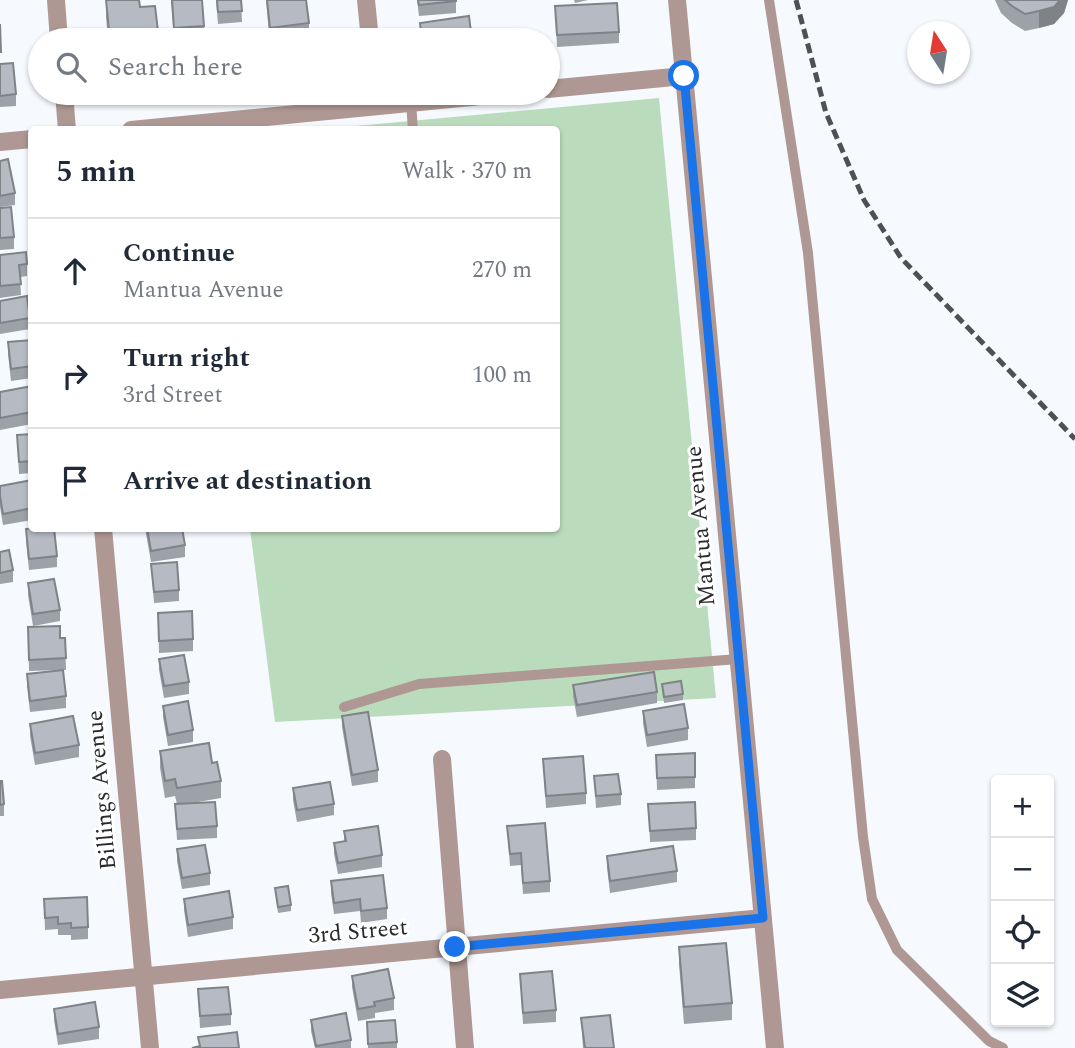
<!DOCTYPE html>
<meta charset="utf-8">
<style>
:root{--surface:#fff;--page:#f2f2f3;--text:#1f2937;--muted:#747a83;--line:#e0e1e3}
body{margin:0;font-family:Spectral,serif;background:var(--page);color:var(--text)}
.controls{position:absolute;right:21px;bottom:21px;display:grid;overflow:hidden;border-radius:7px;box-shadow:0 2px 5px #0004}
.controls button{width:63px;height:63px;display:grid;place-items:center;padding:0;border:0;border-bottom:2px solid var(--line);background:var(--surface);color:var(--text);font:35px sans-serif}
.compass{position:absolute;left:907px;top:21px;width:63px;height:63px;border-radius:50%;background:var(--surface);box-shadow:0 2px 5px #0004;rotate:348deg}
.stop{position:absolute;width:21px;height:21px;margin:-16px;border:5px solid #1a73e8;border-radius:50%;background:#fff}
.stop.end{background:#1a73e8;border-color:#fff;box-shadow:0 2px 7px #0008}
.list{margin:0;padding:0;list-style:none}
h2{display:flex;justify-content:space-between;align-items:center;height:91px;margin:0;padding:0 28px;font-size:30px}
h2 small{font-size:23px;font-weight:400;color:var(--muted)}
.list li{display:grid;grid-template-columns:46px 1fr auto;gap:21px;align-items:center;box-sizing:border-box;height:105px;padding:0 28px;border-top:2px solid var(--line)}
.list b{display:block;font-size:26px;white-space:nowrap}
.list p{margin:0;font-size:23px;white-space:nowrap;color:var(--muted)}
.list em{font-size:23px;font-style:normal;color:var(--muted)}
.icon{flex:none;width:38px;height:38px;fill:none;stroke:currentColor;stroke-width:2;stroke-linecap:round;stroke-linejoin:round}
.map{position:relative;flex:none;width:1075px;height:1048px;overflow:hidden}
.search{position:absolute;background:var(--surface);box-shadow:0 2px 5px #0004;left:28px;top:28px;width:532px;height:77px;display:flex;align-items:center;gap:18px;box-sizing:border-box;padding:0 24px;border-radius:38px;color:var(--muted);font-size:26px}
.panel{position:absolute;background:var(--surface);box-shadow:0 2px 5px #0004;left:28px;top:126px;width:532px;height:406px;border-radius:7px}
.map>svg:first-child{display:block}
.green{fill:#badcbc}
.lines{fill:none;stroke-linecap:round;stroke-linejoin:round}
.lane{stroke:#af9893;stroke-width:10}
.street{stroke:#af9893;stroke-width:18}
.rail{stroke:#4e5053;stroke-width:5;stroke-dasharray:10 5;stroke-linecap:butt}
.wall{fill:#9da1a8}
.shaded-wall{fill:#7f8388}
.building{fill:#b6bbc3;stroke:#7f8388;stroke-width:2}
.route{stroke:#1a73e8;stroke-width:9}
.labels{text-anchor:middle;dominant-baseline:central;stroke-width:6;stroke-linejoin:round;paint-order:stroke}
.street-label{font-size:23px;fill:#292b2e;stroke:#fff}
</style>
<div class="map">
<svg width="1075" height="1048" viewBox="0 0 1075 1048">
<rect width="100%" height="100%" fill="#f6faff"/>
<path class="green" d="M659 98 716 698 275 722 250 529 556 528V130L324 129Z"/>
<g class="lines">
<path class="lane" d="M769 0 808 253 863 837 872 899 897 950 989 1041 1003 1048
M411 103 413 130
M344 707 419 684 738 659"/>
<path class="street" d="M56 0 59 40
M366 0 370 40
M677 0 775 1048
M548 89 684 76
M64 93 67 130
M131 130 513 93
M0 142 32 139
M103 528 150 1048
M442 759 465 1048
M0 990 763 918"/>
<path class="rail" d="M796 0 826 113 864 200 901 258 1075 439"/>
</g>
<path class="wall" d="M106 0 140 7 158 31V40H108L106 17Z
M171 0 204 26V37L174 40Z
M216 0H241L242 22 218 24Z
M266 0 309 23V35L279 39 269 34Z
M417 0H456V13L419 16Z
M574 0H588L575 3Z
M995 0H1068L1064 13 1054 24 1039 28 1025 31 1012 23 1001 13Z
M555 6 619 32V43L557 47Z
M0 64 16 94V106L0 107Z
M113 93H147V94L114 97Z
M0 161 15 193V205L0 207Z
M0 208 14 237V249L0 250Z
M0 255 27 264V276L20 277 21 295 0 298Z
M0 301 30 318V329L0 334Z
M32 340V378L11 381 8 354V342Z
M32 386V424L0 430V392Z
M32 434V473L19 474 17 435Z
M32 480V520L3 525 0 507V486Z
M145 528H182L185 545V557L151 562Z
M26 529 57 556V567L29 570 26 541Z
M0 552 13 570V582L0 584Z
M151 564 179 590V601L154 603Z
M28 583 60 610V621L33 626 28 595Z
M158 613 193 639V651L159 653Z
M28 627 60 638H65L66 670H63L66 696V708L30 712 27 686V674L60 670 29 671Z
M159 659 189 682V694L164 698 159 670Z
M662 684 683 694V700L664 703Z
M573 685 657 692V703L577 717 573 696Z
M163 706 193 730V742L168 746 163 717Z
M643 711 688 728V740L647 747 643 723Z
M342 716 378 770V782L352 786 342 727Z
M30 724 79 745V757L35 765 30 736Z
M160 751 212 763 221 781V798L192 803 217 826V838L177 840 175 804H177L175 796 165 798 160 768Z
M695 753V788L657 790 656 755Z
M543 759 586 793V804L546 808Z
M594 776 621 794V805L596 808Z
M0 781 4 804V816H0Z
M293 788 334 804V815L297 822 293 800Z
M648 804 696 828V840L650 842Z
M507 826 550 881V892L523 894 521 865 510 866Z
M344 831 382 855V867L338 874 334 854V843L344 841Z
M177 849 210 873V885L182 889 177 861Z
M607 856 677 871V882L610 893 607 867Z
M331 881 387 908V919L361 923 360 911 334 914 331 893Z
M275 888 291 905V911L278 913Z
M44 899 88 927V939L71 940V935H58V929L45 930Z
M184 899 233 917V929L188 937 184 910Z
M679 947 732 1003V1020L684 1024 679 964Z
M520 974 556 1010V1022L523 1024Z
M352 976 394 998V1010L375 1013V1018L358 1021 352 987Z
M198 989 231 1014V1025L200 1028Z
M54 1009 99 1027V1039L58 1045 54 1020Z
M581 1018 614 1048H583Z
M311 1020 351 1040V1048H315L311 1031Z
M367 1022 397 1042V1048H368Z"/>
<path class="shaded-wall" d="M1060 0H1068L1064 13 1054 24 1039 28V11Z"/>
<path class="building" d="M106 0H139L140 7 155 6 158 31 142 33 143 40H110Z
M172 0H202L204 26 174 28Z
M217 0H241L242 11 218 12Z
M267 0H306L309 23 270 28Z
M418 0H456V1L419 5Z
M1005 0H1060L1054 7 1039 11 1025 14 1012 6Z
M617 3 619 32 557 35 555 6Z
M469 16 472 40H422L420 23Z
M0 24 1 52H0Z
M278 32 279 40H233Z
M13 63 16 94 0 96V64Z
M8 159 15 193 0 196V161Z
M11 207 14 237 0 238V208Z
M26 252 27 264 19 265 21 284 0 286V255Z
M27 296 30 318 0 323V301Z
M32 340V366L11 369 8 342Z
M32 386V412L0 418V392Z
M32 434V461L19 462 17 435Z
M32 480V508L3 514 0 496V486Z
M33 528H54L57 556 29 559 26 529Z
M147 528H182L185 545 151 551Z
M9 550 13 570 0 573V552Z
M177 562 179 590 154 592 151 564Z
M54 579 60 610 33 614 28 583Z
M192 611 193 639 159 641 158 613Z
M60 626V638H65L66 658 29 660 28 627Z
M184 655 189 682 164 686 159 659Z
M63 670 66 696 30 701 27 674Z
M654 672 657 692 577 705 573 685Z
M681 681 683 694 664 697 662 684Z
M188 701 193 730 168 735 163 706Z
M684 704 688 728 647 735 643 711Z
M368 712 378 770 352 775 342 716Z
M73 716 79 745 35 753 30 724Z
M209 743 212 763 217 762 221 781 177 788 175 779 165 781 160 751Z
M695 753V777L657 778 656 755Z
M583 756 586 793 546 796 543 759Z
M618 774 621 794 596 796 594 776Z
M0 781H2L4 804 0 805Z
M330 782 334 804 297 810 293 788Z
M215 802 217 826 177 829 175 804Z
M695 802 696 828 650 831 648 804Z
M545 823 550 881 523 883 521 853 510 854 507 826Z
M378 826 382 855 338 863 334 843 346 841 344 831Z
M205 845 210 873 182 878 177 849Z
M673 846 677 871 610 881 607 856Z
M383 875 387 908 361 911 360 899 334 903 331 881Z
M288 886 291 905 278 907 275 888Z
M229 891 233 917 188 925 184 899Z
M87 897 88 927 71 928V923L58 924V917L45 918 44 899Z
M726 943 732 1003 684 1007 679 947Z
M388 969 394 998 374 1002 375 1006 358 1009 352 976Z
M552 971 556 1010 523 1013 520 974Z
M228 987 231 1014 200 1016 198 989Z
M95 1002 99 1027 58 1034 54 1009Z
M346 1013 351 1040 316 1046 311 1020Z
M610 1015 614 1048H585L581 1018Z
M395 1020 397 1042 368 1044 367 1022Z
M237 1032 239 1048H192L200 1046 198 1037Z"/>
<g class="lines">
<path class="route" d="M455 947 763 918 684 76"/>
</g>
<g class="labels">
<g class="street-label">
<text transform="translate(701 526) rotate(-95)">Mantua Avenue</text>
<text transform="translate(102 790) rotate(-95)">Billings Avenue</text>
<text transform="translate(358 932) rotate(-5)">3rd Street</text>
</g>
</g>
</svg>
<div class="controls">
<button>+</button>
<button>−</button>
<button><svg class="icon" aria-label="locate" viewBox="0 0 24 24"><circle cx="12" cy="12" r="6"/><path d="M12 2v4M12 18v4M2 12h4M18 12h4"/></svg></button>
<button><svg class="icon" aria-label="layers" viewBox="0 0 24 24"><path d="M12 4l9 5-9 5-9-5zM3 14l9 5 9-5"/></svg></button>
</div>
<svg class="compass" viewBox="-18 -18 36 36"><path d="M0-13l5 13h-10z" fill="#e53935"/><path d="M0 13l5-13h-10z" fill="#747a83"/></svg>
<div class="stop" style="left:684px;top:76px"></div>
<div class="stop end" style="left:455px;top:947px"></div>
<div class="search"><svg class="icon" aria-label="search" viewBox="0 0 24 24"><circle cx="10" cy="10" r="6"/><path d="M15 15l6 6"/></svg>Search here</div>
<section class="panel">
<h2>5 min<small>Walk · 370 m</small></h2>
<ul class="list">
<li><svg class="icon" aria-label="ahead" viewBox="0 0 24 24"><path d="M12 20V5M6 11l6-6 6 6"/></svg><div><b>Continue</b><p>Mantua Avenue</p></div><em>270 m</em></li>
<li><svg class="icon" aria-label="right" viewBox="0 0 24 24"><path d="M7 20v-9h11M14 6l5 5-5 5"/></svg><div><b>Turn right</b><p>3rd Street</p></div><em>100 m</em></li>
<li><svg class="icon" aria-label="arrive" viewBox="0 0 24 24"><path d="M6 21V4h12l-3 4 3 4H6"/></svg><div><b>Arrive at destination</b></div></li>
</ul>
</section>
</div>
